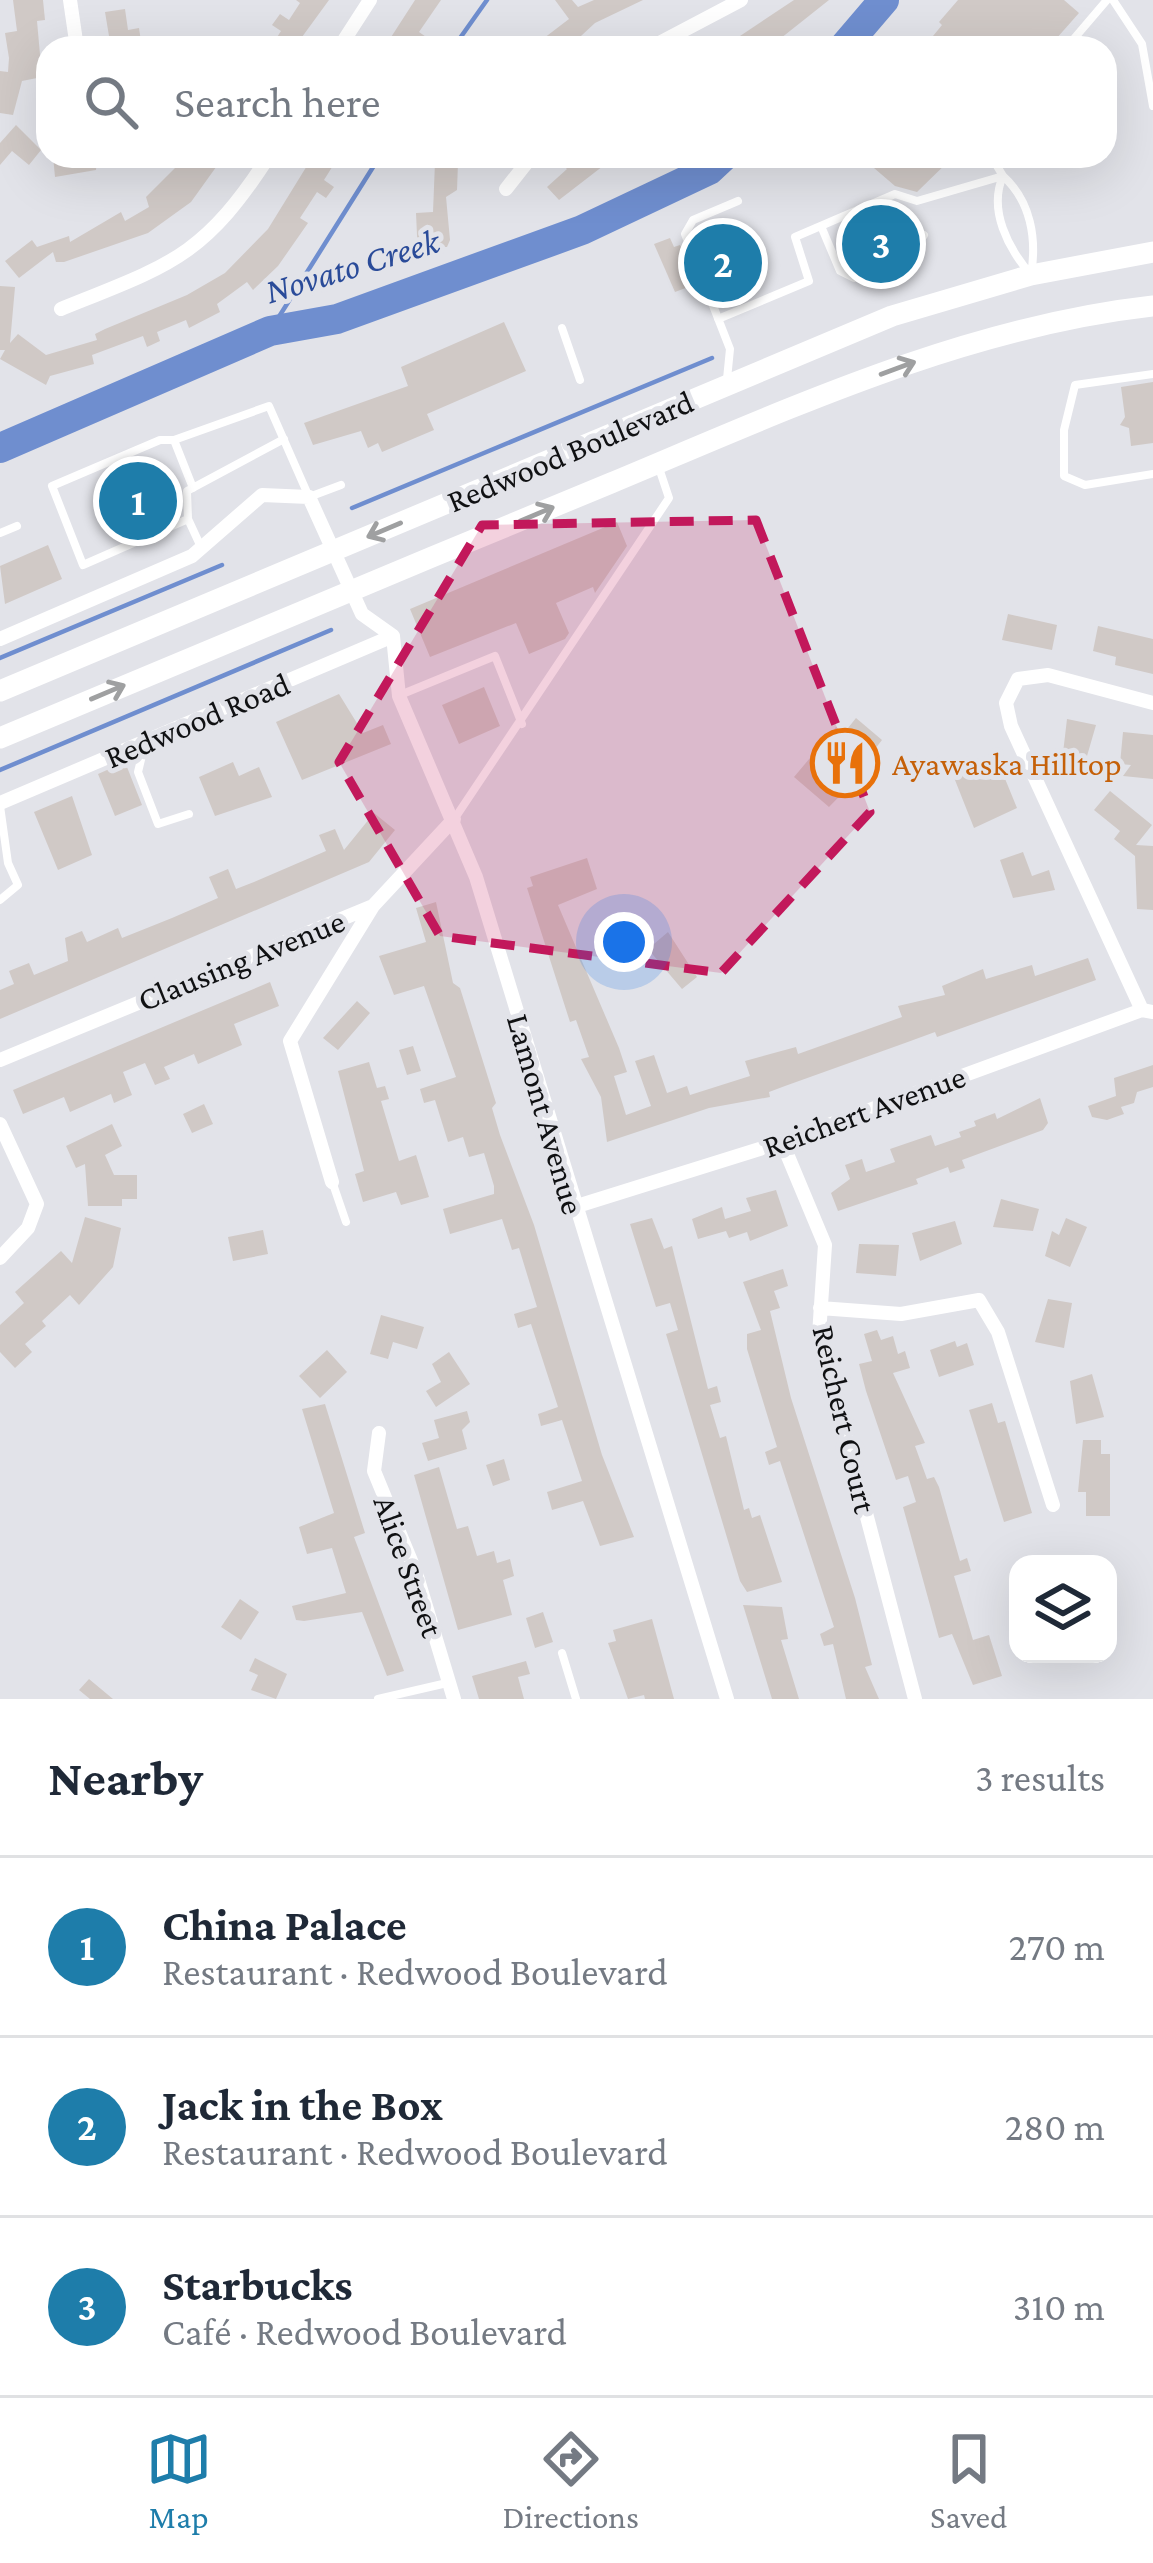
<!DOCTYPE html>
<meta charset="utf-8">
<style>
:root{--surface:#fff;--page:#f6f6f7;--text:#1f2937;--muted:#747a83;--line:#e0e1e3;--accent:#1e7daa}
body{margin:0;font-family:"Crimson Pro",serif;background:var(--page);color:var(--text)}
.controls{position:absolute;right:36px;bottom:36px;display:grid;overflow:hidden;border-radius:24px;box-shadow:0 12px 48px #0002}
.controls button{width:108px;height:108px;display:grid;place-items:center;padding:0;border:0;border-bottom:3px solid var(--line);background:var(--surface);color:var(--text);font:60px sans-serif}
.you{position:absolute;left:624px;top:942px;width:42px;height:42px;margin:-30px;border:9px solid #fff;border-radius:50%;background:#1a73e8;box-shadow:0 0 0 18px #1a73e833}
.badge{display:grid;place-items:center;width:78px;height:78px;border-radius:50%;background:var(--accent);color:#fff;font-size:39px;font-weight:700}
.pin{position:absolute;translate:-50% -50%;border:6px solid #fff;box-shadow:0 3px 12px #0006}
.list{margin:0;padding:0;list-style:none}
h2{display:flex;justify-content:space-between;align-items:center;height:156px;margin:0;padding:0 48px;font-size:51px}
h2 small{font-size:39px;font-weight:400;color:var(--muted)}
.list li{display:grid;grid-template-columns:78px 1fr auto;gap:36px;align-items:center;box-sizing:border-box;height:180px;padding:0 48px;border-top:3px solid var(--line)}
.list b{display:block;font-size:45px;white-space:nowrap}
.list p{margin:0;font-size:39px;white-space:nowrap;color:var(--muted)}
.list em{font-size:39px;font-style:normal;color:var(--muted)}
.icon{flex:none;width:66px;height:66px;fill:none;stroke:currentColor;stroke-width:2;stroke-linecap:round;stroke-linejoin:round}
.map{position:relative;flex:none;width:1153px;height:1699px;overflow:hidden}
.search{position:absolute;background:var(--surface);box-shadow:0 12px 48px #0002;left:36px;right:36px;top:36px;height:132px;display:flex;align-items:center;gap:30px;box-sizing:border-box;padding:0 42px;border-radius:36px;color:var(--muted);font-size:45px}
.sheet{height:696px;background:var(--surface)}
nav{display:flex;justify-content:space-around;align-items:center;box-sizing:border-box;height:168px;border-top:3px solid var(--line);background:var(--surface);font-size:33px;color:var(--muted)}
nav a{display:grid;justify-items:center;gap:6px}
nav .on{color:var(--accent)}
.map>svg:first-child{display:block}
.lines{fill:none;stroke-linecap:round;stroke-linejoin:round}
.stream{stroke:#6f8ecf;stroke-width:4.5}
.river{stroke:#6f8ecf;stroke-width:30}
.building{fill:#d0c9c6}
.lane{stroke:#fff;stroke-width:8}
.street{stroke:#fff;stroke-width:14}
.secondary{stroke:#fff;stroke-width:21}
.oneway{stroke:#9fa0a1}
.marked{fill:#c2185b;fill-opacity:0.2;stroke:#c2185b;stroke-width:9;stroke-dasharray:24 15;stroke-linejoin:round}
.labels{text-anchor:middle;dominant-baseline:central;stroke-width:10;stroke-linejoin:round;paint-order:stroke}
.street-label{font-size:33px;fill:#101113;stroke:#e2e3e9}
.food-label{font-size:33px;fill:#c56008;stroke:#e2e3e9;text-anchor:start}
.water-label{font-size:36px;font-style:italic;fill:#2a4b99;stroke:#e2e3e9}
</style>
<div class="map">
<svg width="1153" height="1699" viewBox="0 0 1153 1699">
<rect width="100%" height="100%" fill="#e2e3e9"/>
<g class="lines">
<path class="stream" d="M453 48 487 0
M270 331 380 156
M352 508 712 358
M0 658 222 565
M0 770 331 630"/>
<path class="river" d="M843 48 884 0
M0 448 270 331 337 319 582 230 709 170 724 156"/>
</g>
<path class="building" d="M13 0H43L45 20 37 21 42 77 22 81 13 115 0 113V71L8 72 9 58 5 33 17 31Z
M296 0H329L294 48H270L281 31 272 25 280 14 289 20 300 3Z
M415 0H441L419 32 429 39 422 48H384Z
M555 0H572L578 7 594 0H643L595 23 568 48H531L569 19Z
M794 0H829L771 46 768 42 758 48H722Z
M958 0H1064L1079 13 1048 48H935L940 42 933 36 942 25 939 22Z
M125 9 128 30 139 28 142 48H111L105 12Z
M16 125 41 150 29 165 12 151 0 165V143Z
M53 156H97L96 170 55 177Z
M200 156H224L191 202 148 233 64 262H56L53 252 19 278 5 261 32 240 37 247 69 236 70 242 121 212 125 221 149 207 146 197 183 160 192 167Z
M313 156H339L324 180 334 187 326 198 317 192 300 218 308 223 278 266 253 290 247 282 217 304 220 312 189 328 186 320 157 332 160 341 147 347 143 336 92 355 94 364 50 376 46 385 0 359 5 350H0V286L15 287 10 343 18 334 46 355 97 340 95 334 105 329 187 295 225 273 268 229Z
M571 156H616L559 200 547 187 567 169 562 164Z
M860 156H954L917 192 895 186Z
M435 162 458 163 457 190 446 197 450 240 447 247H436V256L418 257 416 213 433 212Z
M720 228 730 251 734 249 747 292 721 302 696 238Z
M897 228 904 251 852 268 844 249Z
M670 238 674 247 680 245 696 284 675 292 654 244Z
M504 322 526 371 427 414 434 430 382 452 378 443 368 448 361 431 313 445 304 423 408 386 401 367Z
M1153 382V443L1131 446 1129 428 1120 425 1125 417 1121 387Z
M152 460 166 492 165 499 148 506 152 517 128 527 124 517 107 524 98 519 106 502 102 494 118 485 113 474Z
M617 522 627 546 595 593 593 587 556 603 569 633 565 639 529 654 516 623 430 657 410 609Z
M48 545 62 579 5 604 0 566Z
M1008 614 1057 625 1052 650 1002 640Z
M1098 626 1153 639V674L1115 665 1116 657 1093 651Z
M484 687 500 726 459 744 442 705Z
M339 694 363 733 383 725 391 744 302 780 276 722Z
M856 718 882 740 865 762 869 766 829 807 794 777 836 727 844 733Z
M1067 719 1096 725 1087 756 1063 753Z
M1123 732 1153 735V779L1123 776 1131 765 1120 764Z
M125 762 142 805 115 816 98 774Z
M233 762 239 776 259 767 272 797 215 816 199 777Z
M986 763 988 768 999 764 1017 808 974 828 953 775Z
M1110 791 1152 825 1136 845 1153 846V910L1137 909 1135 856 1114 839 1120 831 1094 810Z
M72 796 92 855 58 870 34 812Z
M374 813 395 830 369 862 0 1019V990L14 984 9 971 29 963 34 975 68 961 65 938 82 931 87 942 118 928 122 938 172 918 218 898 209 877 228 869 236 889 254 882 326 851 319 835 335 829 344 850Z
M1023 852 1032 876 1049 870 1055 890 1013 898 1000 860Z
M587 858 597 889 558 905 619 1048 627 1072 614 1076 626 1115 651 1106 635 1061 654 1055 667 1093 687 1086 690 1095 750 1076 745 1061 796 1047 798 1054 902 1017 898 1006 945 995 942 986 983 969 986 979 1032 965 1035 976 1088 958 1096 980 937 1037 935 1032 905 1043 785 1086 769 1092 770 1097 709 1108 607 1142 601 1097 581 1059 589 1057 576 1020 570 1022 527 888 533 886 530 877Z
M436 902 453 983 460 988 496 1103 492 1108 500 1135 534 1225 602 1455 634 1537 600 1546 583 1501 552 1510 547 1492 582 1481 562 1420 541 1426 538 1414 558 1407 531 1324 518 1328 514 1314 537 1307 519 1248 512 1250 502 1219 450 1234 443 1209 494 1194V1186L484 1153 469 1157 463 1137 448 1142 435 1100 424 1103 420 1089 456 1077 424 986 394 995 379 956 426 942 416 908Z
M668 932 697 977 682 989 648 949Z
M270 982 279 1006 234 1024 242 1045 198 1064 194 1054 164 1067 170 1079 155 1085 145 1063 123 1072 132 1095 114 1103 111 1094 70 1112 64 1097 23 1114 13 1090Z
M357 1001 370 1013 338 1050 323 1038Z
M413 1046 421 1071 407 1075 399 1050Z
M369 1062 377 1088 385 1086 389 1099 381 1101 399 1161 416 1155 429 1197 401 1205 396 1192 363 1202 355 1174 364 1171 338 1071Z
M1153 1065V1087L1137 1092 1134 1103 1121 1107 1124 1114 1107 1120 1092 1117 1088 1106 1116 1096 1114 1078Z
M1040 1098 1048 1123 1043 1130 962 1160 965 1168 950 1173 948 1167 916 1179 918 1184 838 1211 831 1193 850 1179 845 1165 862 1159 866 1172 895 1162 890 1149 931 1135 935 1146 961 1137 959 1132 976 1126 974 1121 995 1113 997 1119Z
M204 1104 213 1124 192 1133 183 1114Z
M112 1124 122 1146 105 1155 114 1175H137V1199H122V1206H88L85 1164 76 1168 66 1146Z
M776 1190 788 1226 750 1241 747 1232 729 1238 726 1231 698 1239 692 1219 722 1207 725 1219 751 1211 746 1198Z
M1001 1199 1039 1209 1033 1231 993 1227Z
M85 1217 121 1228 113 1267 79 1305 70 1295 42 1321 46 1326 25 1344 32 1352 15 1368 0 1352V1325L24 1303 15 1292 61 1251 72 1263Z
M652 1218 664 1249 672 1246 708 1389 717 1386 721 1402 710 1405 720 1438 726 1436 744 1510 749 1508 752 1518 760 1515 782 1582 747 1592 740 1581 666 1334 678 1330 670 1303 656 1307 630 1224Z
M1066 1218 1087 1227 1070 1267 1045 1256 1052 1231 1059 1235Z
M955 1221 962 1244 920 1261 912 1233Z
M263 1230 268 1254 233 1261 228 1237Z
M859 1244 899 1245 896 1276 856 1273Z
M783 1269 788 1286 774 1291 780 1308 770 1311 791 1398 855 1598 872 1665 865 1667 879 1699H846L833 1644 824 1646 820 1634 834 1627 780 1461 769 1465 765 1452 777 1447 747 1349V1334L761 1330 743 1282Z
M1048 1299 1072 1303 1064 1348 1035 1342Z
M381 1315 424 1327 417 1349 393 1342 388 1359 370 1354Z
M877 1330 881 1340 893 1336 898 1354 905 1351 910 1368 893 1373 925 1443 915 1446 927 1479 934 1477 939 1487 960 1561 967 1558 971 1571 954 1576 973 1640 989 1635 1002 1676 973 1685 952 1634 939 1638 903 1507 916 1502 908 1476 896 1480 866 1391 859 1364 872 1361 864 1334Z
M955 1341 957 1347 967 1343 974 1365 939 1377 930 1350Z
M327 1350 347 1372 320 1398 299 1376Z
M449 1352 470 1384 436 1407 426 1391 441 1382 432 1364Z
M1092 1374 1104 1417 1076 1424 1070 1381Z
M992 1403 998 1423 1005 1421 1032 1513 1004 1522 969 1410Z
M325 1404 365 1533 354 1537 404 1671 387 1676 362 1612 304 1621 296 1620 292 1606 346 1593 332 1548 307 1554 299 1527 334 1513 302 1409Z
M467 1411 470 1422 462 1430 467 1449 428 1461 422 1443 439 1438 434 1420Z
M1083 1440H1101V1454H1110V1516H1086V1492H1078Z
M504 1459 510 1480 493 1486 486 1465Z
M439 1467 457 1529 468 1526 477 1556 494 1551 497 1563 510 1559 514 1576 503 1580 512 1615 458 1630 414 1475Z
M240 1599 259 1612 241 1640 221 1627Z
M743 1605 782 1607 788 1639 781 1640 799 1699H772Z
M543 1612 553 1642 535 1648 526 1618Z
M652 1619 674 1699H645L644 1695 628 1699 608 1643 616 1641 613 1630Z
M255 1658 287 1674 276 1699 251 1690 258 1675 249 1671Z
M526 1661 530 1674 518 1677 524 1699H479L472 1676Z
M89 1679 113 1699H90L79 1690Z"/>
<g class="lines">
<path class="lane" d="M1113 0 1142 44 1153 106
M1066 48 1107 0
M1003 176C1031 201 1037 239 1031 275 1008 248 988 210 1003 176Z
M821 226 840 271 854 278 909 258 924 235
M718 319 809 281 795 237 895 194 917 201 1003 176 991 156
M562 328 580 380
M1153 374 1075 385 1064 430V476L1085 485 1153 474
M727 379 730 349 685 234 693 220 738 201
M174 440H160L52 486 83 565 188 519
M193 488 174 440 269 406 309 497 341 485
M0 533 17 526
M201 547 188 519 187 491 284 439
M400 695 495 656 522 724
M145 743 138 772 158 824 189 814
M0 806 8 863 18 885 0 900
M455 818 669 498 659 468
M333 1184 346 1222
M562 1653 576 1699
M378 1699 447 1683"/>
<path class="street" d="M70 0 77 48
M339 48 370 0
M650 48 741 0
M506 189 532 156
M61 309C170 265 203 258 269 156
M0 639 192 556 262 495 309 497 362 614 393 636 399 696 476 877 727 1699
M0 803 393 636
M1142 1010 1011 726 1006 703 1018 679 1048 675 1153 703
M0 1060 373 906 454 819
M0 1124 37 1204 28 1228 0 1258
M782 1142 825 1245 819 1335 915 1699
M332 1182 290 1041 373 906
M574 1207 782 1142 1142 1010 1153 1012
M820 1308 901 1314 979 1300 998 1332 1053 1505
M379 1433 374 1471 416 1573 454 1699"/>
<path class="secondary" d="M0 691 892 316 1031 275 1153 252
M0 738C204 652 407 567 611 483 786 410 964 327 1153 306"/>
</g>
<defs><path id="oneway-shaft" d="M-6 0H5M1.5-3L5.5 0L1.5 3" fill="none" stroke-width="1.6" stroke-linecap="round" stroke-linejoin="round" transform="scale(3)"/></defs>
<g class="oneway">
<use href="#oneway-shaft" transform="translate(898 368) rotate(-20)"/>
<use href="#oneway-shaft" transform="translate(537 514) rotate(-23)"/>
<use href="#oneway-shaft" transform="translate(384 530) rotate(157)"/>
<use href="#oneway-shaft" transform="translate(108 692) rotate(-23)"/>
</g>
<path class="marked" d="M756 520 870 812 721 973 440 936 339 762 482 525Z"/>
<defs>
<g id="restaurant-ring" transform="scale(3.45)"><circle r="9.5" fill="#e2e3e9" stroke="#e8710a" stroke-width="1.5"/><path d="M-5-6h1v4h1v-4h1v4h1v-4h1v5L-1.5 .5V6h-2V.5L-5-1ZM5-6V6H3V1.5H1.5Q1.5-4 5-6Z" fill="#e8710a"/></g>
</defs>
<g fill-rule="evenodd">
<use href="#restaurant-ring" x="845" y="763"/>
</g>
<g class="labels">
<g class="street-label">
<text transform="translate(570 451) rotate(-23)">Redwood Boulevard</text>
<text transform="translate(197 720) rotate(-23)">Redwood Road</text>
<text transform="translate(241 960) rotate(-22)">Clausing Avenue</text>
<text transform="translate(864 1111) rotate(-20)">Reichert Avenue</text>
<text transform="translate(546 1114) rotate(74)">Lamont Avenue</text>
<text transform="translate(845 1419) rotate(77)">Reichert Court</text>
<text transform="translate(409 1566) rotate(70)">Alice Street</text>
</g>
<g class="food-label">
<text x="892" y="763">Ayawaska Hilltop</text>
</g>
<g class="water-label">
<text transform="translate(352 266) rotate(-17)">Novato Creek</text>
</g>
</g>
</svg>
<div class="controls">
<button><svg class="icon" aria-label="layers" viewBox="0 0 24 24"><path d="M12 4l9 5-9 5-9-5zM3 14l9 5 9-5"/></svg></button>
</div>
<div class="you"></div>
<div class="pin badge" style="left:138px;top:501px">1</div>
<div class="pin badge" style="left:723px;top:263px">2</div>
<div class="pin badge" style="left:881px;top:244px">3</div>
<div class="search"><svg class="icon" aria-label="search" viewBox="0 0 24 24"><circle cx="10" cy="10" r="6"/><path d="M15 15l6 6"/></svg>Search here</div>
</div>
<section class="sheet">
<h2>Nearby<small>3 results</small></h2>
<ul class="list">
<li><span class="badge">1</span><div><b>China Palace</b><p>Restaurant · Redwood Boulevard</p></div><em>270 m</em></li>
<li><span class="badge">2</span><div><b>Jack in the Box</b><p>Restaurant · Redwood Boulevard</p></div><em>280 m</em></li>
<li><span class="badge">3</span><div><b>Starbucks</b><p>Café · Redwood Boulevard</p></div><em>310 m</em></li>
</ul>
</section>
<nav>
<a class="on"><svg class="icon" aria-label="map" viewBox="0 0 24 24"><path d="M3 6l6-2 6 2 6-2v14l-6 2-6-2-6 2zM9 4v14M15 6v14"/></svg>Map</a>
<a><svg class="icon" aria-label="directions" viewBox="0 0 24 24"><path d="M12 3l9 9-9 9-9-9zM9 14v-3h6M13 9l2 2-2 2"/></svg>Directions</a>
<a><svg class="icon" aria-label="saved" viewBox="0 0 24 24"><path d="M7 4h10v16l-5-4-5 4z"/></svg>Saved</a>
</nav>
